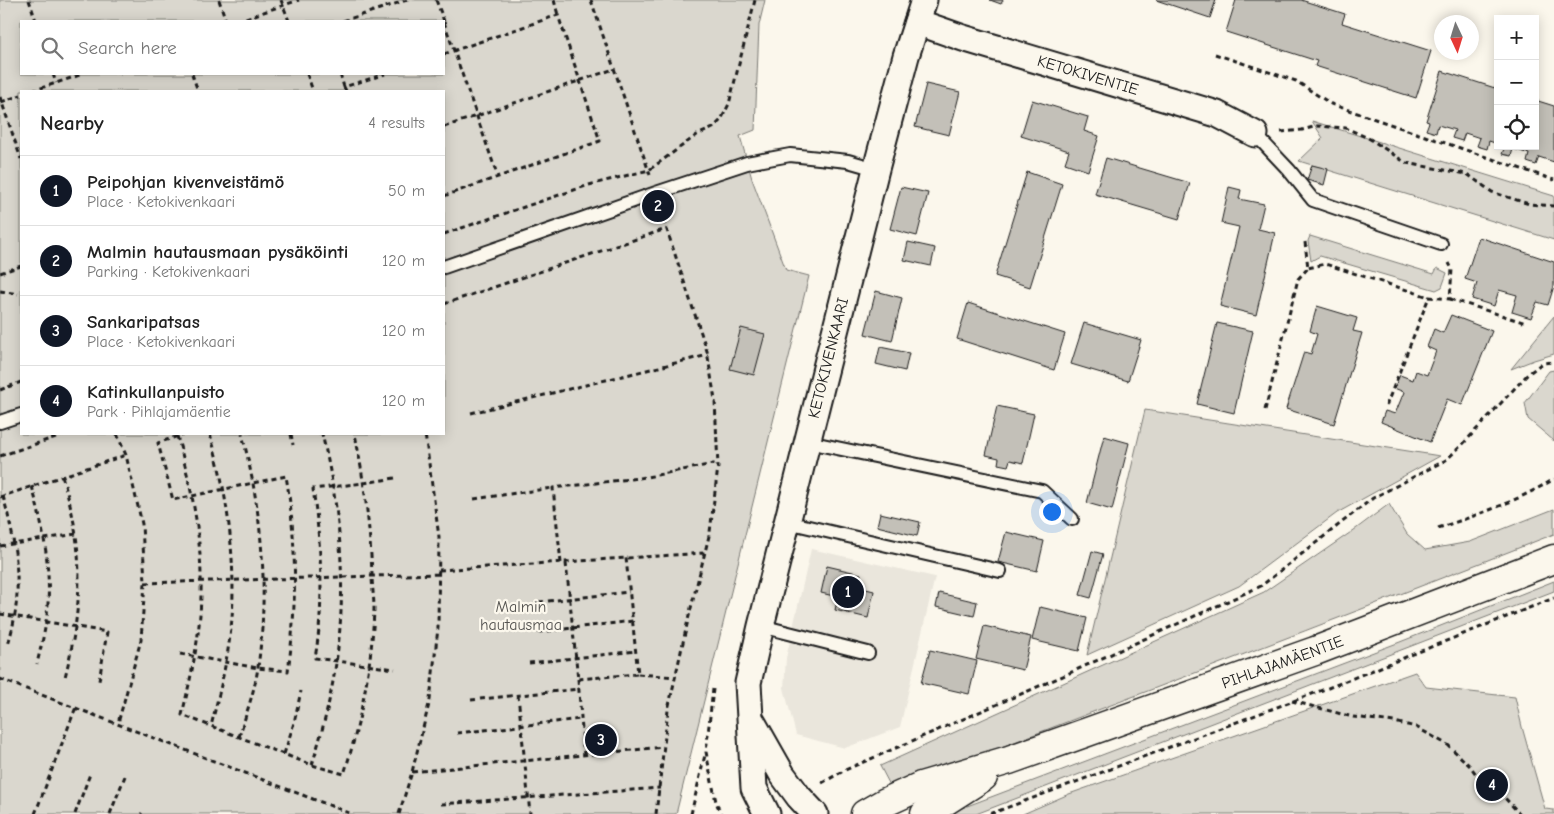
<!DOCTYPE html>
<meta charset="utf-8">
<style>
:root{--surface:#fff;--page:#f2f2f2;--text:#222;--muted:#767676;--line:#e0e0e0;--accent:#111827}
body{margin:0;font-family:"Comic Neue",sans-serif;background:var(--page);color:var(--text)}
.controls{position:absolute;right:15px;top:15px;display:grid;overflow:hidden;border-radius:0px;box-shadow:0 2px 12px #0003}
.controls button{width:45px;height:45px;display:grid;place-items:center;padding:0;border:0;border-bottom:1px solid var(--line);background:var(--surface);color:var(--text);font:25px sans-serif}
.compass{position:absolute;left:1434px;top:15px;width:45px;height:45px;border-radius:50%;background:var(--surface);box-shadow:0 2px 12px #0003;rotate:176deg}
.you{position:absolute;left:1051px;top:511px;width:18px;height:18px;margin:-12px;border:4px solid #fff;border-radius:50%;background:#1a73e8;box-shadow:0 0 0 8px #1a73e833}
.badge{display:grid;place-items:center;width:32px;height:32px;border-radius:50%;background:var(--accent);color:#fff;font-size:16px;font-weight:700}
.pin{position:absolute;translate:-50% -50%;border:2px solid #fff;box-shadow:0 1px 5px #0006}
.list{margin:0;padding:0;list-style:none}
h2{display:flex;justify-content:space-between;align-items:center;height:65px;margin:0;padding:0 20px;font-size:21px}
h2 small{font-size:16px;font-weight:400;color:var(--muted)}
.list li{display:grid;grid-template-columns:32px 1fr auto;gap:15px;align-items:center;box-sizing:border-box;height:70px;padding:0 20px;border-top:1px solid var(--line)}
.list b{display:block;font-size:19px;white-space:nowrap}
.list p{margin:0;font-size:16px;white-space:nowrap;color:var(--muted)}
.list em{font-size:16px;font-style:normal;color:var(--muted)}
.icon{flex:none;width:28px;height:28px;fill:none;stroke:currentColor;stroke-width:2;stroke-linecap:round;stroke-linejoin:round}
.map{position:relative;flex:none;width:1554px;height:814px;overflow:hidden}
.search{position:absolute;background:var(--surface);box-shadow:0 2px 12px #0003;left:20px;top:20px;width:425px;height:55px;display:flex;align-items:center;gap:12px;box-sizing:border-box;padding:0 18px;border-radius:0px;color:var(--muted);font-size:19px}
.panel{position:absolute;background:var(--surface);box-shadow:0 2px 12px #0003;left:20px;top:90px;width:425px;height:345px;border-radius:0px}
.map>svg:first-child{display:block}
.built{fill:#eae6dc}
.green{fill:#dad7ce;stroke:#7b7a75;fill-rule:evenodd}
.building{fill:#c3c0b8;stroke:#1c1c1c}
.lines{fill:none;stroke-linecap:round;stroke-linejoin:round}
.lane-casing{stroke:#1c1c1c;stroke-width:16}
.street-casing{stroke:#1c1c1c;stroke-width:29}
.primary-casing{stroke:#1c1c1c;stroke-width:31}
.path{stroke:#1c1c1c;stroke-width:3;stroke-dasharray:5 4;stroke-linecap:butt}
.lane{stroke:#fbf7ec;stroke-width:12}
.street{stroke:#fbf7ec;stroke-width:25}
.primary{stroke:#fbf7ec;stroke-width:28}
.labels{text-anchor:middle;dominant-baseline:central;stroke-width:4.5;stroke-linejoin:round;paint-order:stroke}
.street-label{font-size:16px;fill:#1c1c1c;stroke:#fbf7ec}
.park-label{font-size:16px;fill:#555451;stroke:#fbf7ec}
</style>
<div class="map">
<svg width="1554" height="814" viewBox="0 0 1554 814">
<rect width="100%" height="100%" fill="#fbf7ec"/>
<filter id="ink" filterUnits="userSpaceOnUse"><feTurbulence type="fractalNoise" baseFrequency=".02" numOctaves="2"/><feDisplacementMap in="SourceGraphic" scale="10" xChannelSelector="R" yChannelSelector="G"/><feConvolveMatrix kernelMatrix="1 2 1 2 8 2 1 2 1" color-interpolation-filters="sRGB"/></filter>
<g filter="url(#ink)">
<path class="built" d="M811 549 935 577 900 727 845 748 796 735 784 688 786 658Z"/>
<path class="green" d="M0 0H765L759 25 755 130 740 136 752 179 786 270 809 276 676 814H0ZM21 21H444V74H21ZM21 91H444V434H21Z
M1312 121 1554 196V240L1299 161 1323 138Z
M1310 236 1434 274 1437 268 1447 273 1442 287 1436 290 1320 256 1311 261 1308 241Z
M1554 316V354L1534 360 1511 369Z
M1554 370V441L1528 419 1525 403 1549 371Z
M1145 410 1440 456 1337 513 1239 586 1087 655Z
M1389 504 1407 534 1425 550 1470 542 1554 509V534C1334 621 1112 704 892 789L880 766 1264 592 1357 528Z
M1554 581V591L976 814H955L954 811 1400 642Z
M1415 672 1426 687 1515 697 1522 727 1545 809 1554 810V814H1023L1069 794Z"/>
<path class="building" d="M990 0H1003L1001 4Z
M1156 0H1216L1210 18Z
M1236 0H1301L1345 14 1342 23 1431 51 1416 98 1315 66 1317 61 1226 32Z
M1442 71 1498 89V144L1489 141 1487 149 1477 146 1480 138 1465 133 1462 141 1452 138 1455 130 1438 125 1436 133 1426 130 1429 122 1426 121Z
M926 84 960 92 949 135 915 127Z
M1032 100 1088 117 1084 131 1099 136 1088 171 1065 163 1069 151 1021 136Z
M1535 100 1554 106V162L1539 157 1536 165 1527 162 1529 154 1517 150 1513 149 1511 156 1502 154 1505 146H1535Z
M1106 158 1190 183 1179 219 1095 194Z
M1312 165 1328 169 1324 185 1307 180Z
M1027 172 1062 184 1030 287 995 276Z
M901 187 928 193 917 236 890 229Z
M1229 187 1241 190 1239 199 1264 204 1258 229 1275 233 1256 315 1220 306 1239 227 1221 223Z
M1479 237 1554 262V286L1548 305 1537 302 1531 318 1512 312 1517 295 1499 290 1494 306 1472 299 1477 283 1465 279Z
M908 242 935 248 931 266 904 260Z
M876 291 902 298 892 341 865 334Z
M968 303 1065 334 1054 370 957 339Z
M1317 306 1357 318 1353 331 1362 333 1334 424 1286 409 1304 352 1311 354 1317 334 1310 331Z
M1451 315 1492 331 1462 405 1447 399 1430 442 1381 422 1385 411 1395 414 1404 392 1394 388 1400 375 1413 380 1416 371 1427 375 1436 351 1427 347 1434 329 1443 333Z
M1084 323 1141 340 1128 381 1071 364Z
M1217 323 1253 331 1234 413 1197 404Z
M741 328 765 334 754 375 730 369Z
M880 347 909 353 905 371 876 364Z
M997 406 1034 414 1023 463 1010 460 1008 466 998 464 999 458 986 455Z
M1104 436 1129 443 1112 510 1087 503Z
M880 513 920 522 917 536 877 526Z
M1006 532 1044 541 1037 571 998 562Z
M1092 551 1103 554 1091 598 1080 595Z
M827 566 861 574 858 587 874 591 868 618 835 610 838 597 821 593Z
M939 593 977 602 974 616 936 607Z
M1040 607 1087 618 1079 651 1032 640Z
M984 626 1031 637 1023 670 976 659Z
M930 650 977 661 969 694 921 683Z"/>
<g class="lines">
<g class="lane-casing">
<path id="lane" d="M1255 134 1289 170 1313 200 1441 244
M444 267 656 193 747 163 790 155 848 161 876 169
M0 422 21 415
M808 442 1042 491 1072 519
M787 522 1000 571
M761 626 868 653"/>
</g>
<g class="street-casing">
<g id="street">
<path id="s1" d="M917 22 963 38 1217 114 1255 134"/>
<path d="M753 723 782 774 799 797 815 814"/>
<path id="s2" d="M767 814 754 788 748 683 761 626 876 169 906 56 924 0"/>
</g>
</g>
<g class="primary-casing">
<g id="primary">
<path id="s3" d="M865 814 886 802 921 786 1009 760 1315 651 1554 559"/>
<path d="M925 814 983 777"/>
</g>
</g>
<path class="path" d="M29 0 36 21
M219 0 226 21
M281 0 289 21
M436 0 444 21
M554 0 558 15
M591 0 650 175
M237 21 299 0
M343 21 407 0
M444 22 498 177
M444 54 558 15 600 141 444 196
M1215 54 1296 81 1331 104 1554 180
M53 74 56 83
M192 74 198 91
M307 74 313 91
M340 74 344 87
M32 91 83 74
M346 91 344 87 385 74
M0 97 21 159
M1 102 21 95
M444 127 614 69
M1281 132 1302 130 1317 126 1346 128 1370 139 1406 163 1467 174 1492 192 1529 204 1554 206
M444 234 589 185 649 170 697 135 713 128 721 120 729 104 755 0
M1305 242 1308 268 1325 264 1429 297
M0 273 21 266
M0 291 18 294
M1450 299 1526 323
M444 304 666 229
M0 390 21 382
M1386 406 1429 297 1450 299 1452 269 1449 263
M1265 410 1298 279 1308 268
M471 413 708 355
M117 434 126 455 142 524 145 583 141 640 118 723
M210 434C227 490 236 558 232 618 229 654 220 691 211 726
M291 434 293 445
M177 436C195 497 206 561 199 625 196 655 189 685 182 715L312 765 344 774C361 721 372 664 374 609 374 597 372 586 372 574 370 527 364 480 355 434
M0 456 65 434
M62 476C85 547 83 605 65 677
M395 478 364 483 313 489C321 544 325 602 315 658L395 669
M32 486C44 530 53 577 46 622 44 636 40 650 37 664
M3 496C17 546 24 594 8 644
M0 497 126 455
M474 499 553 488
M1438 528C1478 515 1518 501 1554 479
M0 546 76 534
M561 563 553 488 647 477 718 463
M566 563 578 679 638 674 626 558
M439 570 705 553
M145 583 439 574
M539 602 629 592
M0 614 107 632 99 681
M538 632 633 621
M180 654 258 668 288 671C297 607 297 540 286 476L173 500 158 443 184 434
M529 663 636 651
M638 674 676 677
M0 679 352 814
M578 679 584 755
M713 689 706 752 716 802 721 814
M518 695 530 814
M471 700 579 689
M1292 701 1353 717 1394 722 1416 727 1448 745 1470 766 1484 785 1503 796 1520 814
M457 733 581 719
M239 737C246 714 255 690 258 667 269 587 262 512 242 434
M284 754 294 723 301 691
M312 765C325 723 335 681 339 638 346 570 338 500 322 434
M412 772 663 747
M822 783 845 770 1065 675 1261 586 1373 498 1446 460 1463 444 1527 375 1542 363 1554 362
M441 804 660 788
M35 814 76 707
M75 814 90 774
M110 814 125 776
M141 814 142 813
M399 814 412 772 430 700 438 628 439 537 425 434
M656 814 668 710 688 620 710 532 718 467 715 400 707 351 661 212
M691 814 705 755
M990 814 1328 688 1554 598"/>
<use href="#lane" class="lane"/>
<use href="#street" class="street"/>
<use href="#primary" class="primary"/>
</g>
</g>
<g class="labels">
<g class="street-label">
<text stroke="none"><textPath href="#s1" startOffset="179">KETOKIVENTIE</textPath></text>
<text stroke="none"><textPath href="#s2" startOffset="469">KETOKIVENKAARI</textPath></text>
<text stroke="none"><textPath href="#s3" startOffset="445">PIHLAJAMÄENTIE</textPath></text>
</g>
<g class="park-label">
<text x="521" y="607">Malmin<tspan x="521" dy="18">hautausmaa</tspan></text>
</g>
</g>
</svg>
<div class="controls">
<button>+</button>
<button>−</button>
<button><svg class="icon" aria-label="locate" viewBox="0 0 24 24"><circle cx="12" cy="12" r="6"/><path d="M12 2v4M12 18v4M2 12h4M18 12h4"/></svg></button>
</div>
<svg class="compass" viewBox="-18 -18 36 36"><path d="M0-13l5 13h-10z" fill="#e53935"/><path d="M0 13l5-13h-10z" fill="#767676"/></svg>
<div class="you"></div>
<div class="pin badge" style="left:848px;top:592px">1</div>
<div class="pin badge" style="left:658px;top:206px">2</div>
<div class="pin badge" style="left:601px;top:740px">3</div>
<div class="pin badge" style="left:1492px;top:785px">4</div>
<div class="search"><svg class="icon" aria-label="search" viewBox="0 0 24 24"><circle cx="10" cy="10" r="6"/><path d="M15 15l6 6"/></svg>Search here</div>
<section class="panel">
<h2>Nearby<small>4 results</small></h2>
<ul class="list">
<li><span class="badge">1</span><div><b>Peipohjan kivenveistämö</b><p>Place · Ketokivenkaari</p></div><em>50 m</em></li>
<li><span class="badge">2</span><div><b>Malmin hautausmaan pysäköinti</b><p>Parking · Ketokivenkaari</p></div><em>120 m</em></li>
<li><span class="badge">3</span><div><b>Sankaripatsas</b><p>Place · Ketokivenkaari</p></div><em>120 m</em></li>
<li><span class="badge">4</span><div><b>Katinkullanpuisto</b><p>Park · Pihlajamäentie</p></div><em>120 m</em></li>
</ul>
</section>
</div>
